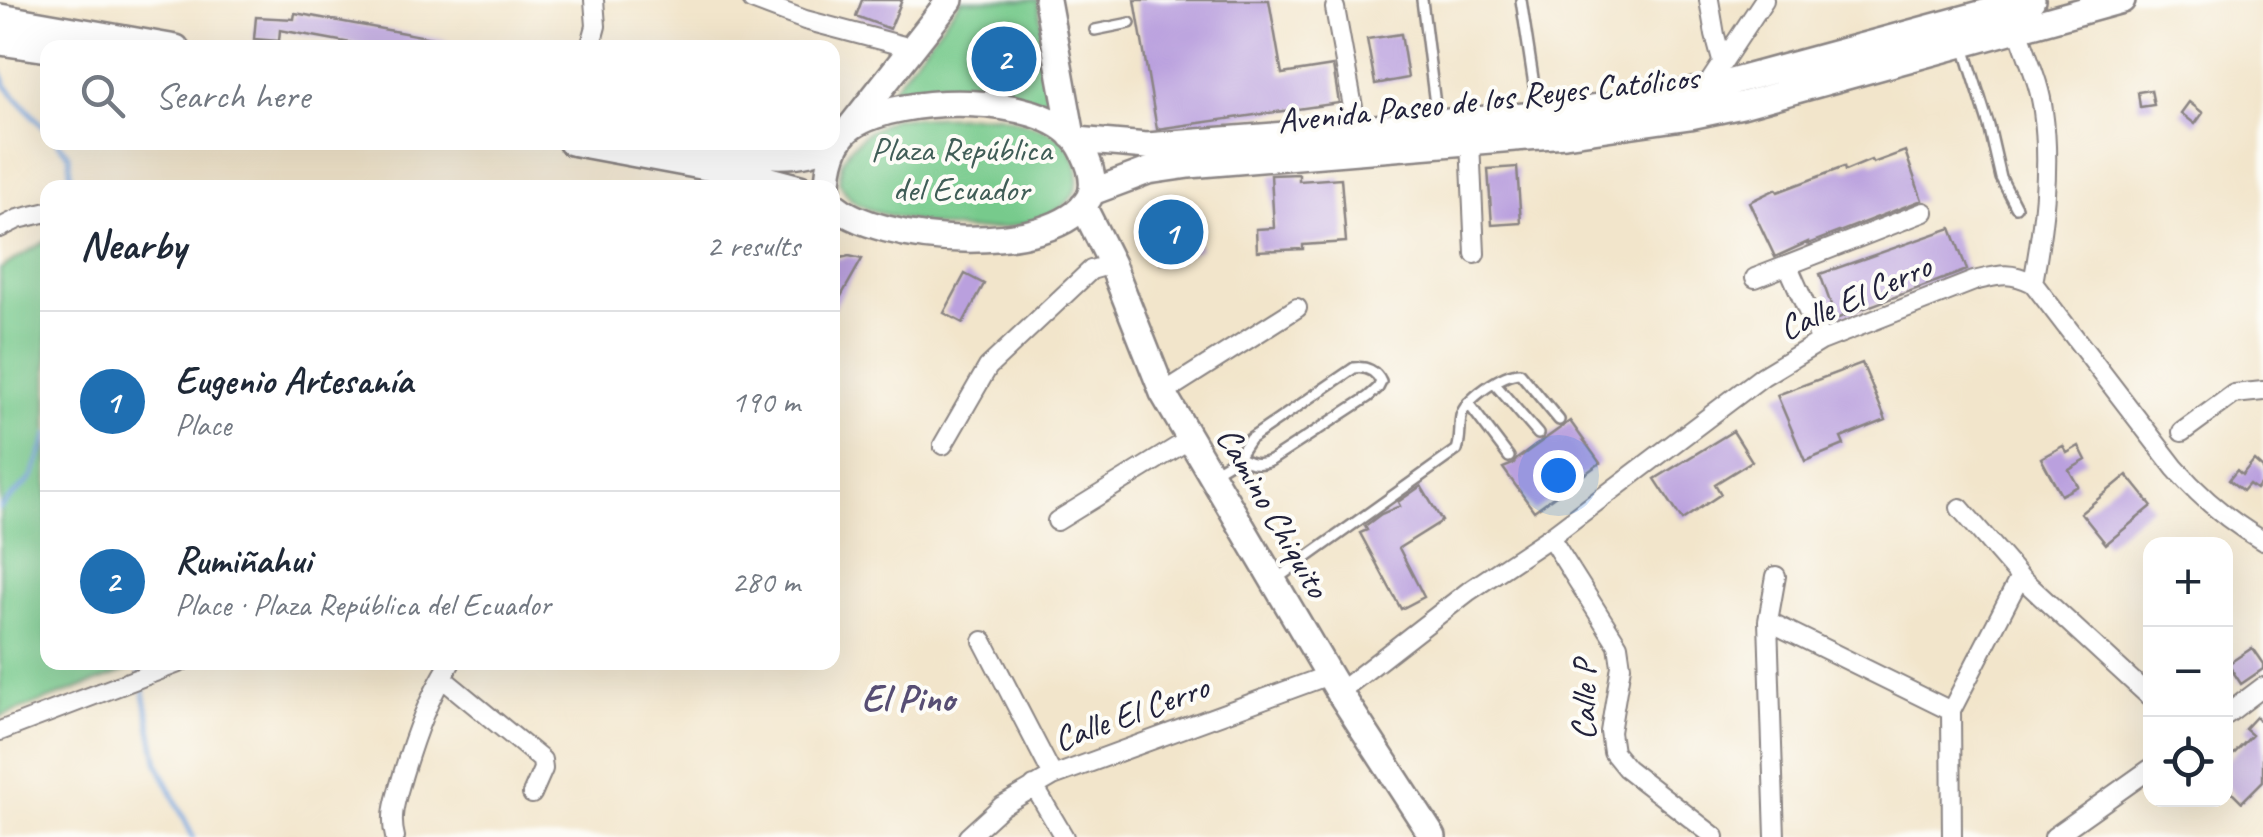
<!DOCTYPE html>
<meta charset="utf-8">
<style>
:root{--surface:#fff;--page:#f6f6f7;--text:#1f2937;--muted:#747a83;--line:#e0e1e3;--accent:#1f6fb2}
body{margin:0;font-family:Caveat,sans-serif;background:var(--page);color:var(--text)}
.controls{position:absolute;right:30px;bottom:30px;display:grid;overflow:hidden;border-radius:20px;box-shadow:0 10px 40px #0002}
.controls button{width:90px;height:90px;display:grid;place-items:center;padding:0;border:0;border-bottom:2px solid var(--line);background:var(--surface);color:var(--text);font:50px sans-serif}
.you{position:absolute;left:1558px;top:475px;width:35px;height:35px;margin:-25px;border:8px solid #fff;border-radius:50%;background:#1a73e8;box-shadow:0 0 0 15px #1a73e833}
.badge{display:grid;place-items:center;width:65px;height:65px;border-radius:50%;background:var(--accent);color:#fff;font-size:32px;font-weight:700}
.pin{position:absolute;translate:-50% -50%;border:5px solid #fff;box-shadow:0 2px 10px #0006}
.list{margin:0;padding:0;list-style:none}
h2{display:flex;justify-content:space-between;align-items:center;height:130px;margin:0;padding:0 40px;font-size:42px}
h2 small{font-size:32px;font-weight:400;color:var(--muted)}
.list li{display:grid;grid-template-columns:65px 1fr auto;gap:30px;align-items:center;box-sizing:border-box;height:180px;padding:0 40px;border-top:2px solid var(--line)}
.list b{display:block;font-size:38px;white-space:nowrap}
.list p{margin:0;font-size:32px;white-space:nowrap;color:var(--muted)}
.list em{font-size:32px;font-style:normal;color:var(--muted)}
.icon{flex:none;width:55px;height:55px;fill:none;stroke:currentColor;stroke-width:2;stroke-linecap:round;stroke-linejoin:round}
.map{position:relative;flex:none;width:2263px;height:837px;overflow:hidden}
.search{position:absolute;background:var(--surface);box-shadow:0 10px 40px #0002;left:40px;top:40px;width:800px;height:110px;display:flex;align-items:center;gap:25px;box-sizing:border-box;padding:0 35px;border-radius:20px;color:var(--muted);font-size:38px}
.panel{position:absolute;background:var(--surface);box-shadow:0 10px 40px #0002;left:40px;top:180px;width:800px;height:490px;border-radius:20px}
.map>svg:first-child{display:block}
.green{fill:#77ca8c;stroke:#4c7664;stroke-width:2.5}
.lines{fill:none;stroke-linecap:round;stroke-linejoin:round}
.stream{stroke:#72a2dc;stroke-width:5}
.building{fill:#baa0de}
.lane-casing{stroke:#8a8483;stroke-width:14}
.street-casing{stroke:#8a8483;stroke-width:22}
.secondary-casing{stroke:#8a8483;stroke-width:30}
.lane{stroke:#fff;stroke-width:9}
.street{stroke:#fff;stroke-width:18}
.secondary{stroke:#fff;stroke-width:25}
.labels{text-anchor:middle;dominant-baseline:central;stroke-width:8;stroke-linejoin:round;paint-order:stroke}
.street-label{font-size:35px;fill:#22223b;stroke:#fdfcf7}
.park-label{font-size:35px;fill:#405d57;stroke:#fdfcf7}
.neighbourhood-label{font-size:38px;font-weight:bold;fill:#574e74;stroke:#fdfcf7}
</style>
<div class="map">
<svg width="2263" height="837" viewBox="0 0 2263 837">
<rect width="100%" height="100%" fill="#fdfcf7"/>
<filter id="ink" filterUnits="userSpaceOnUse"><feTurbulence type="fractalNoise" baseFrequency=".01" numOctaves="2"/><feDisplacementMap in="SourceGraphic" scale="20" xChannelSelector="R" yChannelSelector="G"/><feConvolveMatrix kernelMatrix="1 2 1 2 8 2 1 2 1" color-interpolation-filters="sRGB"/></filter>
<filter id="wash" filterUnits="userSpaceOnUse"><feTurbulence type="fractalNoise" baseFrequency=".0048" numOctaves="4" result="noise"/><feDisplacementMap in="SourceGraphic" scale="40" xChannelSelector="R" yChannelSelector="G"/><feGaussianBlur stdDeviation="2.25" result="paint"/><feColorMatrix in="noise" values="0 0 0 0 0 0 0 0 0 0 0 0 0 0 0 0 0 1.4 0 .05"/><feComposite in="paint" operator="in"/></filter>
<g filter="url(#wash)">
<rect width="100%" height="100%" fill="#f2e5cb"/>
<path class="green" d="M961 0H1038L1054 104 1050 106C1033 100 1014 92 995 90 961 86 922 88 890 100L885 98Z
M999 115C1013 120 1046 127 1057 135 1068 141 1074 156 1077 167 1088 219 1008 230 972 230 947 229 872 216 853 201 847 196 843 188 839 182L842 161 850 148 866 133 894 118Z
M47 240 48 662 148 663 0 717V269Z"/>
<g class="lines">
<path class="stream" d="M0 69 6 86 48 132
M57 142 69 155 71 188
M0 508 32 478 48 434
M138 662 158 764 193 837"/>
</g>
<g id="blocks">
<path class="building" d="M862 0H902L890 29 856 16Z
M1135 0H1269L1282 74 1333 66 1339 103 1157 129Z
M295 13 448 41 447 48H378L280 30 279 41 254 39 256 17 294 19Z
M1401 34 1408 78 1375 84 1367 39Z
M2151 90 2154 105 2140 107 2138 92Z
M2189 102 2203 113 2195 124 2181 113Z
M1905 151 1922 200 1808 244V242L1775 257 1749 202 1776 189 1778 192 1844 167 1845 171 1871 160 1873 163Z
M1517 167 1521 223 1492 225 1488 169Z
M1299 174V181L1341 178 1346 242 1303 245V249L1257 251 1256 229 1274 228 1271 175Z
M1181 200 1200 249 1161 264 1142 214Z
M1951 228 1967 270 1836 319 1820 274Z
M849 256 862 259 832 312V260Z
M965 274 984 284 963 323 944 313Z
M1862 363 1886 420 1841 438 1844 445 1805 461 1777 395Z
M1570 421 1600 463 1534 511 1503 468 1513 464 1517 459Z
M1733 431 1752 461 1715 484 1721 494 1682 520 1655 479Z
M2063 446 2067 453 2079 446 2086 460 2069 470 2078 486 2061 495 2041 458Z
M2254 460 2263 468V481L2256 489 2249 484 2243 491 2229 480 2237 470 2242 475Z
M2127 475 2152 506 2106 544 2081 513Z
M1421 486 1442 521 1399 548 1424 597 1401 609 1360 533 1367 530 1365 526 1381 514 1400 506 1398 502Z
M2252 648 2263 664V669L2241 684 2228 664Z
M2256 717 2263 724V781L2242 802 2226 786V762L2252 735 2245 729Z"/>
</g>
</g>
<g filter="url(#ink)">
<use href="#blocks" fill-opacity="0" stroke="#8a8483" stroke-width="2.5"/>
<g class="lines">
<g class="lane-casing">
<path id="lane" d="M1422 0 1437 121
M1521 0 1538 111
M1095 30 1130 23
M1964 47 1989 126 2001 178 2016 207
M1494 383 1538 434
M1468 403 1509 457
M1213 472 1238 457 1250 439 1354 368C1366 366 1376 371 1381 382L1378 388 1368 397 1270 461C1258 466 1249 463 1238 457
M1275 580 1457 450C1461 439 1459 428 1461 416 1465 399 1503 373 1520 373L1559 420"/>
</g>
<g class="street-casing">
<path id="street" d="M752 0 805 20 911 48
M1709 0 1715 35 1722 61
M1335 8 1357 129
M2018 28C2026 55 2040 83 2043 111 2051 167 2043 228 2033 283
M590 48 596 26 594 0
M1703 92 1764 0
M1470 141 1475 254
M0 228 18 219 48 212
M1788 266 1821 341
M1755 278 1924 212
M1163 393 1297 308
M2182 432 2234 394 2263 391
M943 445 988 367 1091 270 1112 264
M1960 508 2020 577 2150 697
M1057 521 1190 439
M1550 537 1618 645 1621 666 1610 732 1613 752 1626 768 1715 837
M1768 621 1951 711
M983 641 1053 776
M442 678 542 760 543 769 532 794
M1339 692 1469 591 1550 537 1763 376 1821 341 1974 281C1999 275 2009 271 2033 283L2175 468C2201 498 2229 521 2263 541
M2226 715 2263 687
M0 731 181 662
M1034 786 1064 837
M395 837C389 814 397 796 403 774 416 731 427 701 451 662
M968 837 1002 806 1053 776 1329 675
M1775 837 1768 621 1776 576
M1952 837 1951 711 2020 577
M2054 837 2150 769"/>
</g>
<g class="secondary-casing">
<path id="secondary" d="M1047 0 1072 136
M0 17 176 48
M0 42 48 49
M851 126 950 0
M1077 140 1147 146 1538 115 1624 104 1705 89 2032 0
M571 142 755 176 800 188
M688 142C724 149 773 161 810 152 820 150 830 144 840 140
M828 188C828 167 834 138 853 126 900 95 1040 92 1077 141 1083 149 1087 159 1090 168 1093 179 1094 189 1089 198 1054 258 877 246 832 203
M1092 192 1148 171 1189 165 1565 134 1690 116 1742 105 2122 0
M1083 206 1112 264 1163 393 1339 692 1433 837"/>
</g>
<use href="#lane" class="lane"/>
<use href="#street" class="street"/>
<use href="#secondary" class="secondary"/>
</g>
</g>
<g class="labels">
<g class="street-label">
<text transform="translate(1488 99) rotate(-6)">Avenida Paseo de los Reyes Católicos</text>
<text transform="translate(1855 297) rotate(-24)">Calle El Cerro</text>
<text transform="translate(1273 512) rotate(60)">Camino Chiquito</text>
<text transform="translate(1584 700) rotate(-89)">Calle P</text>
<text transform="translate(1131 713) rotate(-20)">Calle El Cerro</text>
</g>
<g class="park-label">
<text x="961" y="149">Plaza República<tspan x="961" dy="40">del Ecuador</tspan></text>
</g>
<g class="neighbourhood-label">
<text x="908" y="698">El Pino</text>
</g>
</g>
</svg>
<div class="controls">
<button>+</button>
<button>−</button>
<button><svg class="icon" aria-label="locate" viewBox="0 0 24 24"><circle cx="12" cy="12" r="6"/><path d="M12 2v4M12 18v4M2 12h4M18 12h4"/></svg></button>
</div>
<div class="you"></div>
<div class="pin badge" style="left:1171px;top:232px">1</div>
<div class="pin badge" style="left:1004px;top:59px">2</div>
<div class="search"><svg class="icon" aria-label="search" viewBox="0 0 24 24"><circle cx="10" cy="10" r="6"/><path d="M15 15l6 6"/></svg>Search here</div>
<section class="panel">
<h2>Nearby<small>2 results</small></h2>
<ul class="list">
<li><span class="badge">1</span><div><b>Eugenio Artesanía</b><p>Place</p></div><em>190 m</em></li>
<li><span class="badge">2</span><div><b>Rumiñahui</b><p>Place · Plaza República del Ecuador</p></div><em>280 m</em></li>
</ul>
</section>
</div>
